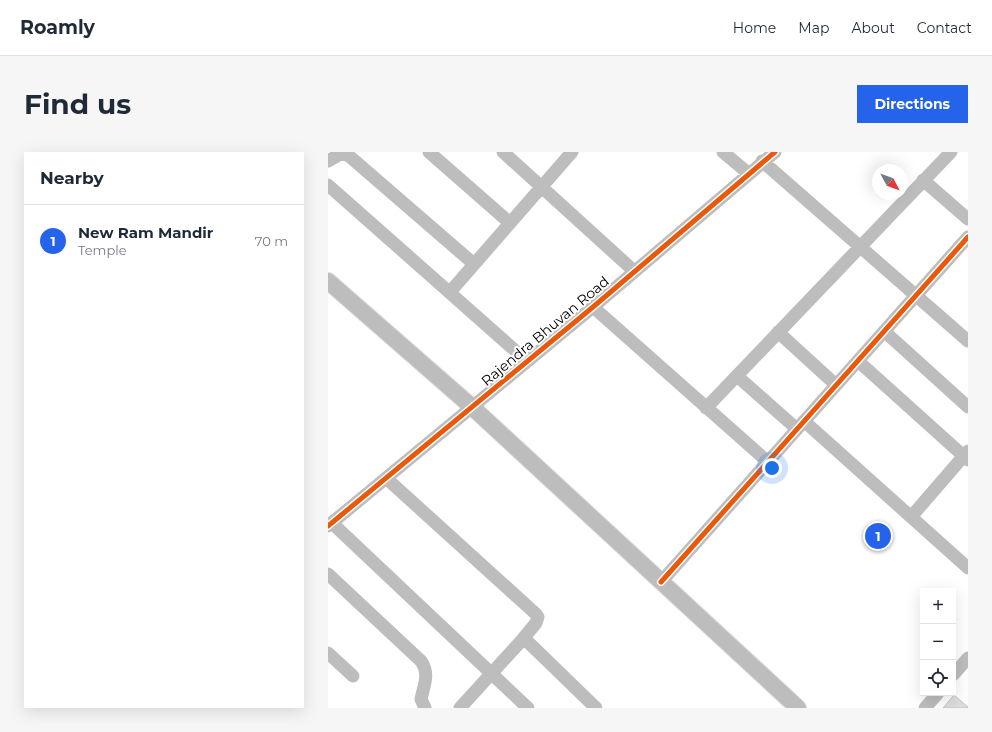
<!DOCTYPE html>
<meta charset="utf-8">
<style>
:root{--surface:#fff;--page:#f6f6f7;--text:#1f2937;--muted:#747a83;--line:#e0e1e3;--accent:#2563eb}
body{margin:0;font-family:Montserrat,sans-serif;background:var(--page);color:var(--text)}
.controls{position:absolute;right:12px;bottom:12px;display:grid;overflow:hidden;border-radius:0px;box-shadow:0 4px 16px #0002}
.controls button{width:36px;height:36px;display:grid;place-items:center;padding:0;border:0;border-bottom:1px solid var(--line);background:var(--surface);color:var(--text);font:20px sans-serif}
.compass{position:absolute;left:544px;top:12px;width:36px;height:36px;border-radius:50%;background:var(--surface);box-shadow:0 4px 16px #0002;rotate:131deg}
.you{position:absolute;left:444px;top:316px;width:14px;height:14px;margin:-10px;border:3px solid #fff;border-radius:50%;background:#1a73e8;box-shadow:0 0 0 6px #1a73e833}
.badge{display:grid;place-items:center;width:26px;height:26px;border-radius:50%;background:var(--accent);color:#fff;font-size:13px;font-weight:700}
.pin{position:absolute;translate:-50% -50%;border:2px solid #fff;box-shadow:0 1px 4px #0006}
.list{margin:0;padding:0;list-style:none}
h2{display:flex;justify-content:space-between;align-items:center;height:52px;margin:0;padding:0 16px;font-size:17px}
h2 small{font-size:13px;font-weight:400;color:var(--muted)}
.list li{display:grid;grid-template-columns:26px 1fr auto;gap:12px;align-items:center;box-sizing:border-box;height:72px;padding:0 16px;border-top:1px solid var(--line)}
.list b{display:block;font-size:15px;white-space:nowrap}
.list p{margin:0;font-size:13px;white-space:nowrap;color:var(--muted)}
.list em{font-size:13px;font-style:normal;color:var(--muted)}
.icon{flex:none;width:22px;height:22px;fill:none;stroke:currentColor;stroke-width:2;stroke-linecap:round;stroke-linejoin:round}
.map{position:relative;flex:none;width:640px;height:556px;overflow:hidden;border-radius:0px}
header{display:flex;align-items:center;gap:24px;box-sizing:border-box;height:56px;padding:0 20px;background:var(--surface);border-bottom:1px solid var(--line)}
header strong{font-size:19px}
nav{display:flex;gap:22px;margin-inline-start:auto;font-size:14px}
.intro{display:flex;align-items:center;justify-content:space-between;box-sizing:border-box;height:96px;padding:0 24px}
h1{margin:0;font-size:28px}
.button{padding:10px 18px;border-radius:0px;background:var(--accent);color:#fff;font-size:14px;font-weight:700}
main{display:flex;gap:24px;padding:0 24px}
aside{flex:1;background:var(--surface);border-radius:0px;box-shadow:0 4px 16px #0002}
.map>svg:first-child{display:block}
.building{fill:#dcdcdc;stroke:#c4c4c4}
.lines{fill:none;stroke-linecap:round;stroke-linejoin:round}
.major-casing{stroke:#dbdbdb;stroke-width:18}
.minor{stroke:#bdbdbd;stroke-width:13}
.major{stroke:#bdbdbd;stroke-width:16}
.cycleway-casing{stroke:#fff;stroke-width:8}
.cycleway{stroke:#e8590c;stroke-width:5}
.labels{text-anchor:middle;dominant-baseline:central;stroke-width:4;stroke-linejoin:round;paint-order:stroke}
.street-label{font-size:14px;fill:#000;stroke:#fff}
</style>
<header>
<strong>Roamly</strong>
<nav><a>Home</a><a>Map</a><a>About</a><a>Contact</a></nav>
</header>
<div class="intro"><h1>Find us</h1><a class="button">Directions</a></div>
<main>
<aside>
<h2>Nearby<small></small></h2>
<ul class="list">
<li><span class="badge">1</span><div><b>New Ram Mandir</b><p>Temple</p></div><em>70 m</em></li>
</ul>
</aside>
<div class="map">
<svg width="640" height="556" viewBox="0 0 640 556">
<rect width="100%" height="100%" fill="#fff"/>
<path class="building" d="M626 543 640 555V556H615Z"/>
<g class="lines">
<g class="major-casing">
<path id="major" d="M0 129 144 255 470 556"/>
</g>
<path class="minor" d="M101 0 182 71
M175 0 306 119
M395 0 420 21
M0 9 14 1 20 3 146 112
M434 9 640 189
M595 28 640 67
M0 33 199 209
M122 140 244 0
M265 155 440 310
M556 179 640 255
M450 180 508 233
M530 209 640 308
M409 224 469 277
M378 256 623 0
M476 269 640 416
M58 326 208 462 210 465 208 471 194 488
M583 365 640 299
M4 371 200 556
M0 374 265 155 447 0
M0 422 93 509C102 522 96 533 93 547L97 556
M333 430 640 85
M0 501 25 524
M625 523 640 506
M132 556 194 488 201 491 268 556
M597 556 610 541"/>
<use href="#major" class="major"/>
<g class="cycleway-casing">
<path id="cycleway" d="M0 374 265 155 447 0
M333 430 640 85"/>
</g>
<use href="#cycleway" class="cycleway"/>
</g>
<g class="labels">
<g class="street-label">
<text transform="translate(217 179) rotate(-40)">Rajendra Bhuvan Road</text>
</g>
</g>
</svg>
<div class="controls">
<button>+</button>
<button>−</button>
<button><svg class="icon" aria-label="locate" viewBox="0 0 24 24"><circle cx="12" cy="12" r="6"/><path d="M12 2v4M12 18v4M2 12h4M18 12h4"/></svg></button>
</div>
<svg class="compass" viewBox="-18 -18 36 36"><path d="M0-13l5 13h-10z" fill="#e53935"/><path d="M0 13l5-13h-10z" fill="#747a83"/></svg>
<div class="you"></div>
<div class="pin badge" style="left:550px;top:384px">1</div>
</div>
</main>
